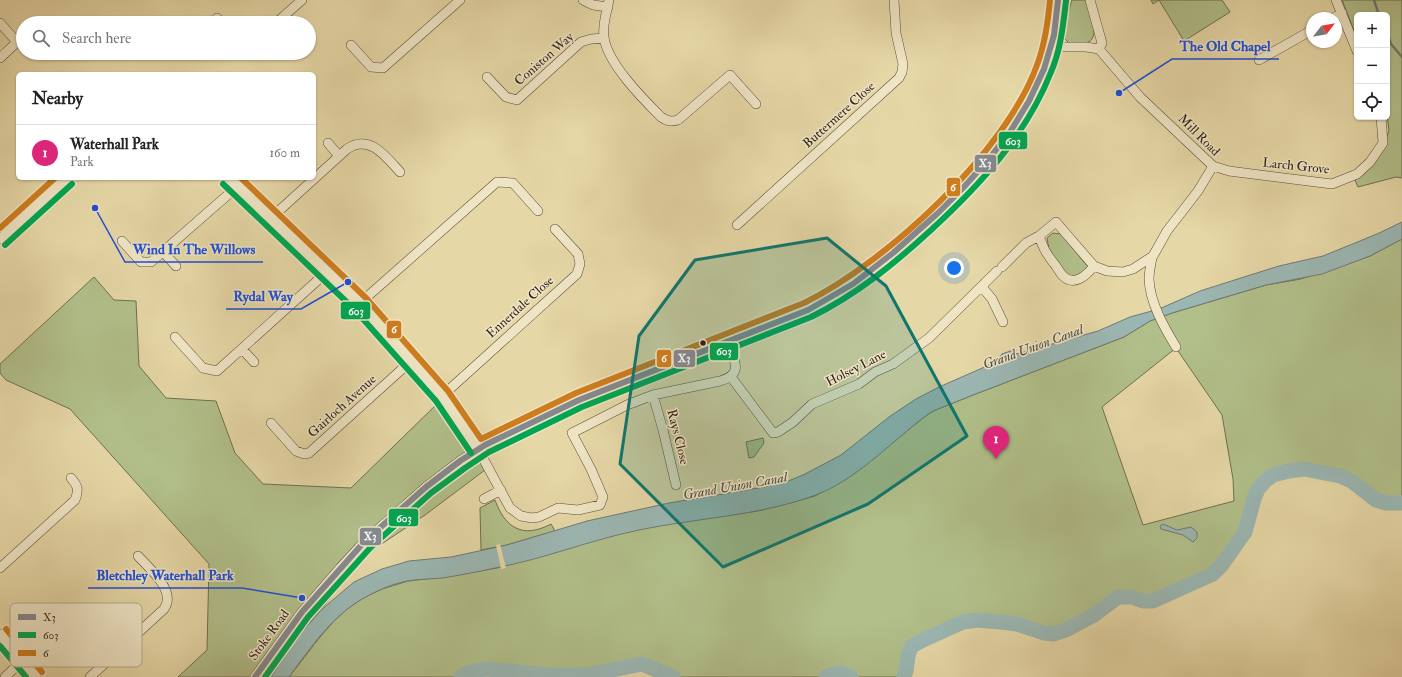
<!DOCTYPE html>
<meta charset="utf-8">
<style>
:root{--surface:#fff;--page:#f2f2f2;--text:#222;--muted:#767676;--line:#e0e0e0;--accent:#db2777}
body{margin:0;font-family:"IM FELL Double Pica",serif;background:var(--page);color:var(--text)}
.controls{position:absolute;right:12px;top:12px;display:grid;overflow:hidden;border-radius:6px;box-shadow:0 1px 3px #0004}
.controls button{width:36px;height:36px;display:grid;place-items:center;padding:0;border:0;border-bottom:1px solid var(--line);background:var(--surface);color:var(--text);font:20px sans-serif}
.compass{position:absolute;left:1306px;top:12px;width:36px;height:36px;border-radius:50%;background:var(--surface);box-shadow:0 1px 3px #0004;rotate:59deg}
.you{position:absolute;left:954px;top:268px;width:14px;height:14px;margin:-10px;border:3px solid #fff;border-radius:50%;background:#1a73e8;box-shadow:0 0 0 6px #1a73e833}
.badge{display:grid;place-items:center;width:26px;height:26px;border-radius:50%;background:var(--accent);color:#fff;font-size:13px;font-weight:700}
.pin{position:absolute;translate:-50% -33px;filter:drop-shadow(0 1px 2px #0008)}
.pin::after{content:'';position:absolute;top:21px;width:14px;height:12px;background:inherit;clip-path:polygon(0 0,100% 0,50% 100%)}
.list{margin:0;padding:0;list-style:none}
h2{display:flex;justify-content:space-between;align-items:center;height:52px;margin:0;padding:0 16px;font-size:17px}
h2 small{font-size:13px;font-weight:400;color:var(--muted)}
.list li{display:grid;grid-template-columns:26px 1fr auto;gap:12px;align-items:center;box-sizing:border-box;height:56px;padding:0 16px;border-top:1px solid var(--line)}
.list b{display:block;font-size:15px;white-space:nowrap}
.list p{margin:0;font-size:13px;white-space:nowrap;color:var(--muted)}
.list em{font-size:13px;font-style:normal;color:var(--muted)}
.icon{flex:none;width:22px;height:22px;fill:none;stroke:currentColor;stroke-width:2;stroke-linecap:round;stroke-linejoin:round}
.map{position:relative;flex:none;width:1402px;height:677px;overflow:hidden}
.search{position:absolute;background:var(--surface);box-shadow:0 1px 3px #0004;left:16px;top:16px;width:300px;height:44px;display:flex;align-items:center;gap:10px;box-sizing:border-box;padding:0 14px;border-radius:22px;color:var(--muted);font-size:15px}
.panel{position:absolute;background:var(--surface);box-shadow:0 1px 3px #0004;left:16px;top:72px;width:300px;height:108px;border-radius:6px}
.map>svg:first-child{display:block}
.green{fill:#b1bf8a;stroke:#6f6f52;fill-rule:evenodd}
.water{fill:#9bb7b3;stroke:#6f7a75}
.pier{fill:#e6d7a6}
.lines{fill:none;stroke-linecap:round;stroke-linejoin:round}
.stream{stroke:#6f7a75;stroke-width:2.5}
.river{stroke:#9bb7b3;stroke-width:15}
.minor-casing{stroke:#5b4d3c;stroke-width:10}
.minor{stroke:#efe5c5;stroke-width:9}
.bus-1-casing{stroke:#efe5c5;stroke-width:9}
.bus-2-casing{stroke:#efe5c5;stroke-width:9}
.bus-3-casing{stroke:#efe5c5;stroke-width:9}
.bus-1{stroke:#85898f;stroke-width:6}
.bus-2{stroke:#00a651;stroke-width:6}
.bus-3{stroke:#ce7d1e;stroke-width:6}
.marked{fill:#0f766e;fill-opacity:0.2;stroke:#0f766e;stroke-width:3;stroke-linejoin:round}
.bus-dot{fill:#2d1f19;stroke:#efe5c5;stroke-width:1.5}
.labels{text-anchor:middle;dominant-baseline:central;stroke-width:3;stroke-linejoin:round;paint-order:stroke}
.street-label{font-size:13px;fill:#2d1f19;stroke:#efe5c5}
.water-label{font-size:14px;font-style:italic;fill:#4e4d47;stroke:#efe5c5}
.key{fill:#efe5c5;stroke:#b5aa91;stroke-width:1}
.key-label{font-size:11px;fill:#2d1f19}
.leader{fill:none;stroke:#1d4ed8;stroke-width:1.5}
.callout-dot{fill:#1d4ed8;stroke:#efe5c5;stroke-width:1.5}
.callout-label{font-size:14px;text-anchor:middle;font-weight:bold;fill:#1d4ed8;stroke:#efe5c5;stroke-width:3;stroke-linejoin:round;paint-order:stroke}
.line-badge{stroke:#efe5c5;stroke-width:1.5}
.badge-label{font-size:11px;text-anchor:middle;font-weight:bold;fill:#fff}
</style>
<div class="map">
<svg width="1402" height="677" viewBox="0 0 1402 677">
<rect width="100%" height="100%" fill="#e6d7a6"/>
<filter id="stains"><feTurbulence type="fractalNoise" baseFrequency=".005" numOctaves="4"/><feColorMatrix values="0 0 0 0 .2 0 0 0 0 .09 0 0 0 0 .02 0 0 0 .5 -.17"/></filter>
<radialGradient id="worn" r=".72"><stop offset=".6" stop-color="#630" stop-opacity="0"/><stop offset="1" stop-color="#630" stop-opacity=".3"/></radialGradient>
<path class="green" d="M1072 0H1086C1089 10 1103 40 1085 43 1080 44 1074 43 1069 43L1063 37 1066 19Z
M1151 0H1222L1230 12 1184 41 1159 0 1153 4Z
M1342 0H1402V178L1396 177 1358 187 1355 180 1375 163 1389 131 1387 114V15H1357V38Z
M1053 233 1061 234 1088 267 1078 276 1066 275 1049 249 1047 238Z
M1402 239V503H1386L1376 500 1353 482 1340 476 1304 469 1289 471 1273 475 1265 481 1258 489 1254 499 1245 532 1221 566 1213 574 1153 601H1143L1132 597H1118L1094 615 1068 629 1054 634 1044 633 1017 624 1000 622 978 620 963 622 919 642 911 647 908 656 906 671 904 677H851L839 673 826 677H673L642 664 586 675H548L486 669 470 672 461 677H289L320 637 334 621 347 609 363 598 382 589 408 581 443 577 497 568 616 534 662 525 758 511 797 501 815 496 853 474 923 418 933 411 973 395 1124 337 1150 321 1172 313 1266 285 1301 279 1370 256ZM1176 348 1222 415 1233 479 1234 501 1143 525 1102 407Z
M94 277 114 300 136 301 139 366 166 398 216 401 235 453 263 484 351 488 440 401 485 470 425 515 377 547 353 569 321 610 296 639 271 677H178L207 650 209 564 70 409 6 380 0 373V364Z
M763 438 764 443 754 457 749 458 746 442Z
M495 500C505 528 523 539 551 524L555 531 507 545 481 550 480 508Z"/>
<path class="water" d="M1402 222V239L1370 256 1322 274 1266 285 1172 313 1150 321 1124 337 973 395 933 411 923 418C888 445 855 481 813 496 757 516 697 518 639 530 590 540 544 559 495 568 478 572 460 575 443 578 431 579 419 579 407 581 392 584 378 590 364 598 333 615 310 648 289 677H271L296 639 321 610 354 582 382 569 409 561 451 557 507 545 587 521 669 503 764 487 786 482 805 474 841 455 889 417 916 399 939 387 996 362 1002 354 1013 350 1017 354 1098 331 1130 317 1159 309 1200 291 1244 277 1279 266 1323 256 1377 234Z
M1163 524 1177 530 1191 527 1197 532V538L1193 542 1183 535 1161 529 1160 526Z"/>
<path class="pier" d="M500 544 506 568 501 569 496 545Z"/>
<g class="lines">
<path class="stream" d="M1374 0 1379 15
M1387 33 1391 44 1402 57"/>
<path class="river" d="M461 677 470 672 486 669 548 675H586L642 664 673 677
M826 677 839 673 851 677
M904 677 906 671 908 656 911 647 919 642 963 622 978 620 1000 622 1017 624 1044 633 1054 634 1068 629 1094 615 1118 597H1132L1143 601H1153L1213 574 1221 566 1245 532 1254 499 1258 489 1265 481 1273 475 1289 471 1304 469 1340 476 1353 482 1376 500 1386 503H1402"/>
<g class="minor-casing">
<path id="minor" d="M583 0 593 5 608 7
M609 0C607 11 602 25 604 37 607 63 643 99 661 117 667 121 671 122 678 120L730 75 756 104
M1090 0 1102 43 1099 49
M1336 0 1357 51
M217 18 222 23
M1333 18 1342 13
M0 23 17 42 0 58
M276 23 302 0
M351 45 371 67 383 68 460 0
M1051 47H1086L1099 49 1140 97 1213 166 1229 171 1332 184 1357 174 1370 162 1383 143 1381 117
M1259 60 1312 30
M487 77 506 97 517 100 581 42 591 39 604 38
M328 143 339 156
M229 178 360 303 442 396 478 449 510 508 521 516 532 518 539 517 558 508 578 510 600 505 603 497 591 469 572 433 627 405 653 395 720 381C745 374 734 359 727 342
M271 218 347 149C370 133 387 158 400 172
M737 225 899 78 902 72 903 64 896 33 894 0
M0 239 67 178
M122 241 141 262H151L238 186
M163 252 176 266
M1152 257C1151 264 1149 272 1149 279 1150 303 1164 327 1176 347
M1094 266C1087 275 1074 287 1063 276 1060 273 1058 269 1056 266 1047 255 1044 250 1039 236L1056 222 1094 266 1107 271 1123 272 1133 269 1153 256 1167 231 1198 191 1213 166
M1002 267 1026 243 1039 236
M982 287 992 299 1003 322
M360 303 497 182 513 183 538 211
M175 337 203 368 217 371 328 271
M242 349 254 362
M731 377 773 433 778 432 793 422 812 404 859 384 875 372 893 364 929 338 997 271
M653 395 663 430 676 485
M442 396 577 274 580 264 578 254 555 229
M271 423 296 451 304 454 309 453 411 361
M484 499 501 490
M0 568 75 500C79 490 78 486 71 478
M0 634 36 677
M5 677 22 661
M90 677 164 609C177 591 149 568 138 556
M255 677 302 612 340 568 365 541 426 487 460 461 485 445 548 414 579 400C630 379 682 359 734 340 766 327 801 316 831 298 861 281 887 258 913 236 979 177 1057 95 1058 0"/>
</g>
<use href="#minor" class="minor"/>
<g class="bus-1-casing">
<path id="bus-1" d="M255 677 302 612 365 541 426 487 460 461 485 445 579 400 808 310 853 284 893 253 938 213 963 188 988 160 1010 132 1029 101 1044 69 1054 35 1058 0"/>
</g>
<g class="bus-2-casing">
<path id="bus-2" d="M223 184 354 309 436 401 471 453
M5 245 72 184
M0 646 26 677
M265 677 308 617 371 547 431 493 465 468 489 452 582 407 811 317C856 295 894 264 931 230 980 185 1027 134 1051 72 1061 49 1063 25 1066 1"/>
</g>
<g class="bus-3-casing">
<path id="bus-3" d="M241 178 366 298 448 391 481 439 576 393 804 303C886 263 1006 152 1037 65 1045 44 1048 22 1050 0
M0 228 55 178
M6 629 42 672"/>
</g>
<use href="#bus-1" class="bus-1"/>
<use href="#bus-2" class="bus-2"/>
<use href="#bus-3" class="bus-3"/>
</g>
<path class="marked" d="M827 238 886 286 967 436 868 504 723 567 620 464 639 336 695 260Z"/>
<circle class="bus-dot" cx="703" cy="343" r="3.5"/>
<g class="labels">
<g class="street-label">
<text transform="translate(544 59) rotate(-41)">Coniston Way</text>
<text transform="translate(839 115) rotate(-42)">Buttermere Close</text>
<text transform="translate(1199 135) rotate(45)">Mill Road</text>
<text transform="translate(1296 166) rotate(6)">Larch Grove</text>
<text transform="translate(520 307) rotate(-42)">Ennerdale Close</text>
<text transform="translate(856 368) rotate(-27)">Holsey Lane</text>
<text transform="translate(342 406) rotate(-42)">Gairloch Avenue</text>
<text transform="translate(678 437) rotate(76)">Rays Close</text>
<text transform="translate(269 635) rotate(-54)">Stoke Road</text>
</g>
<g class="water-label">
<text transform="translate(1033 347) rotate(-20)">Grand Union Canal</text>
<text transform="translate(735 486) rotate(-10)">Grand Union Canal</text>
</g>
</g>
<rect x="10" y="603" width="132" height="64" rx="6" class="key"/>
<rect x="18" y="614" width="18" height="6" fill="#85898f"/>
<rect x="18" y="632" width="18" height="6" fill="#00a651"/>
<rect x="18" y="650" width="18" height="6" fill="#ce7d1e"/>
<g class="key-label">
<text x="43" y="621">X3</text>
<text x="43" y="639">603</text>
<text x="43" y="657">6</text>
</g>
<path class="leader" d="M1119 93L1172 59H1279M95 208L125 262H263M348 282L301 309H226M302 598L242 588H88"/>
<g class="callout-dot">
<circle cx="1119" cy="93" r="4"/>
<circle cx="95" cy="208" r="4"/>
<circle cx="348" cy="282" r="4"/>
<circle cx="302" cy="598" r="4"/>
</g>
<g class="callout-label">
<text x="1225" y="51">The Old Chapel</text>
<text x="194" y="254">Wind In The Willows</text>
<text x="263" y="301">Rydal Way</text>
<text x="165" y="580">Bletchley Waterhall Park</text>
</g>
<g class="line-badge">
<rect x="998" y="131" width="30" height="19" rx="4" fill="#00a651"/>
<rect x="974" y="154" width="23" height="19" rx="4" fill="#85898f"/>
<rect x="946" y="177" width="15" height="20" rx="4" fill="#ce7d1e"/>
<rect x="340" y="301" width="31" height="19" rx="4" fill="#00a651"/>
<rect x="386" y="320" width="16" height="19" rx="4" fill="#ce7d1e"/>
<rect x="709" y="342" width="30" height="19" rx="4" fill="#00a651"/>
<rect x="656" y="349" width="16" height="19" rx="4" fill="#ce7d1e"/>
<rect x="673" y="349" width="23" height="19" rx="4" fill="#85898f"/>
<rect x="388" y="508" width="31" height="19" rx="4" fill="#00a651"/>
<rect x="359" y="527" width="23" height="19" rx="4" fill="#85898f"/>
</g>
<g class="badge-label">
<text x="1013" y="145">603</text>
<text x="985" y="167">X3</text>
<text x="953" y="191">6</text>
<text x="356" y="315">603</text>
<text x="394" y="333">6</text>
<text x="724" y="355">603</text>
<text x="664" y="362">6</text>
<text x="684" y="362">X3</text>
<text x="404" y="522">603</text>
<text x="370" y="540">X3</text>
</g>
<rect width="100%" height="100%" filter="url(#stains)"/>
<rect width="100%" height="100%" fill="url(#worn)"/>
</svg>
<div class="controls">
<button>+</button>
<button>−</button>
<button><svg class="icon" aria-label="locate" viewBox="0 0 24 24"><circle cx="12" cy="12" r="6"/><path d="M12 2v4M12 18v4M2 12h4M18 12h4"/></svg></button>
</div>
<svg class="compass" viewBox="-18 -18 36 36"><path d="M0-13l5 13h-10z" fill="#e53935"/><path d="M0 13l5-13h-10z" fill="#767676"/></svg>
<div class="you"></div>
<div class="pin badge" style="left:996px;top:459px">1</div>
<div class="search"><svg class="icon" aria-label="search" viewBox="0 0 24 24"><circle cx="10" cy="10" r="6"/><path d="M15 15l6 6"/></svg>Search here</div>
<section class="panel">
<h2>Nearby<small></small></h2>
<ul class="list">
<li><span class="badge">1</span><div><b>Waterhall Park</b><p>Park</p></div><em>160 m</em></li>
</ul>
</section>
</div>
